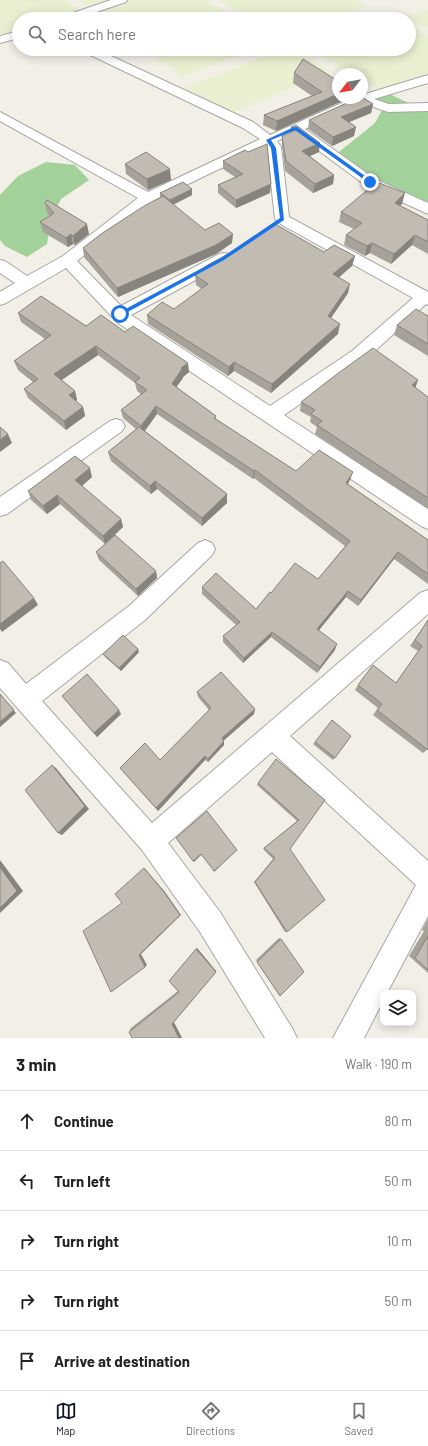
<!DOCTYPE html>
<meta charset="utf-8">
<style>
:root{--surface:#fff;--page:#f2f2f2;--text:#222;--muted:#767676;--line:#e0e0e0;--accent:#111827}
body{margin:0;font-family:Barlow,sans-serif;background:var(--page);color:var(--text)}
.controls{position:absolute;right:12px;bottom:12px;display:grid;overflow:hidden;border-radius:8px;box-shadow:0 2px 10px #0003}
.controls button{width:36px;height:36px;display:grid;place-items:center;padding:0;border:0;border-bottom:1px solid var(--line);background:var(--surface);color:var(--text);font:20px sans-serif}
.compass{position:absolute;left:332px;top:68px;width:36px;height:36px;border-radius:50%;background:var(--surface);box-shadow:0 2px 10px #0003;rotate:239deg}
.stop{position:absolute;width:12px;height:12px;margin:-9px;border:3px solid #1a73e8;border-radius:50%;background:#fff}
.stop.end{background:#1a73e8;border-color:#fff;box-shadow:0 1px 4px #0008}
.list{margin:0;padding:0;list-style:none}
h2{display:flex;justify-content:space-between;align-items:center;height:52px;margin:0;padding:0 16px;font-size:17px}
h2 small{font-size:13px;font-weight:400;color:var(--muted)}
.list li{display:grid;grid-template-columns:26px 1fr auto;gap:12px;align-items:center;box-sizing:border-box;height:60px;padding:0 16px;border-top:1px solid var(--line)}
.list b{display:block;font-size:15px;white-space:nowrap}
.list em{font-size:13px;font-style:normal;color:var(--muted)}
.icon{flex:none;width:22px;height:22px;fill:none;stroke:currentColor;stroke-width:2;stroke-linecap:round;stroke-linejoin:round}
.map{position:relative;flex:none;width:428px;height:1038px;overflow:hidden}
.search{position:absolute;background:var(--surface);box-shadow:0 2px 10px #0003;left:12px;right:12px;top:12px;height:44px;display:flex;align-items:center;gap:10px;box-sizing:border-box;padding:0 14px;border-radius:22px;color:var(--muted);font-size:15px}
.sheet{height:352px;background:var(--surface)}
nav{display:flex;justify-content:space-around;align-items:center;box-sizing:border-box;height:56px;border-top:1px solid var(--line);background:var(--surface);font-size:11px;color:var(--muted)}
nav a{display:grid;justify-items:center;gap:2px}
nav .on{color:var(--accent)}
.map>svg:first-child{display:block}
.farmland{fill:#e9efd1}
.forest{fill:#a2d19a}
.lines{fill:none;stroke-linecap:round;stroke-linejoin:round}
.street-casing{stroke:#a7a7a7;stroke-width:2}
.street{fill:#fff;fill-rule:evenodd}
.wall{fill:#a6a199}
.shaded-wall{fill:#87837d}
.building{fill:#c1bbb2;stroke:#87837d}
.route{fill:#1a73e8}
</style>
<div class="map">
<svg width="428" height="1038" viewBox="0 0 428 1038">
<rect width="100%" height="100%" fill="#f1efe6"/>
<path class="farmland" d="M0 0H66L83 13 63 19H19V34L0 40Z
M79 0H207L236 19H105Z
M219 0H356L368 6 334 19H247Z
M428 10V29L406 17Z
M409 25 428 36V79L385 92 362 81V74H349L310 49H409Z
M145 49H255L182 77Z
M285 49H296L330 72 227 115 175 91Z"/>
<path class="forest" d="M385 92 428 112V209L400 196 334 156 375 123 382 110 361 99Z
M46 162 75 165 89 180 61 199 51 219 47 244 27 257 5 246 0 240V195L18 176Z"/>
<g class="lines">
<g class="street-casing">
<path id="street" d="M111 0H127L126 2 76 19H59L61 17Z
M19 31V38L0 43V36Z
M80 49H96L253 122 270 135 353 98H362V95L428 75V83L374 99 389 104 428 103V111L388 112 362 103 305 129 375 179 428 203V214L365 185 295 133 277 141 281 147 289 217 428 292V305L426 304 364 361 284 415 428 509V529L421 526 118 323 66 268 6 303 0 305V292L15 283 0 273V260L5 261 27 276 63 256 138 198 0 121V112L148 192 260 139 243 128 82 51ZM267 146 275 219 277 222 413 298 352 351 270 406 131 315 229 262 232 258 229 254 224 253 219 254 121 306 77 261 153 201Z
M116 419 122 421 125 426 122 431 7 514 0 516V497L110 421Z
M205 540 212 543 215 549 212 555 145 620 42 701 152 823 420 593 428 590V614L290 736 428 861V916L387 993H383V1001L364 1038H333L416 885 272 752 168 843 220 912 292 1028 297 1038H265L200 932 142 850 0 688V660L8 663 26 684 129 606 198 543Z"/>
</g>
<use href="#street" class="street"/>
</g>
<path class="wall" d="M294 73 349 98 276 131 263 125 264 115 312 96 293 83Z
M373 104 371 113 349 122 354 136 332 146 308 129 309 120Z
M296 125 319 152 310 156 334 175 333 184 313 193 285 171 282 145V136L290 132 291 127Z
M248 152 271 184 270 193 236 208 218 193V185L235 177 223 169V161Z
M125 164 171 180 148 190 126 174Z
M160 193 192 195 173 205 205 230 232 243 216 254 118 297 84 257 83 248 160 198Z
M45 203 89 234 75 245 73 244 68 247 43 232 40 222 50 216 47 213Z
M402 204 400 206 428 220V254L412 245 391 264 370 253 365 256 344 245 346 235 354 229 339 222 341 212Z
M324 252 355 256 352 266 339 277 348 293 331 318 338 334 271 393 234 371 228 376 148 324 147 315 174 309 202 289 196 285 195 275Z
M18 313 125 332 189 372 183 377V378L176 387 216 416V419L296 471 350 480 348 484 428 540V584L394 559 358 606 346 597 319 630 335 650 317 673 271 637 243 663 223 642V636L236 625 202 594V587L256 609 271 593 318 579 345 546 254 478 253 479 157 414 145 431 227 494V503L202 526 157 489 151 494 111 461 108 452 136 429 123 418 121 410 141 394 137 391 135 383 98 355 62 380 75 391 77 400 76 401 83 407 85 416 66 430 28 398 24 389 33 382 18 370 14 361 45 339 21 322Z
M428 316V356L394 335 397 325Z
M415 387 428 397V509L315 434 317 427 310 422 311 417 300 411 301 402Z
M92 477 82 486 121 519 123 527 105 544 60 504 47 514 31 500 28 491Z
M96 552 156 571 157 578 138 596 99 560Z
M428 620V749L423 753 373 715 378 708 355 690 358 685 396 683 418 651 410 646Z
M139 652 121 671 105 657 103 654Z
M197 692 254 714 224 740V745L208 762 205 760 158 811 120 768 160 760 209 710 198 697Z
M62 696 121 714 97 737Z
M351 736 333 760 313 744 315 742Z
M258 783 325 800 290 849 287 932H285L254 882 273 859 263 849 297 821 257 785Z
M428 919V973L409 956 424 931 422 930Z
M279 938 281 939 280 996 256 960Z
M197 948 216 971V972L174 1022 182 1038H132L129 1032 131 1028 178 991 169 981Z"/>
<path class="shaded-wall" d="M338 94V98H349L276 131 277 121Z
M373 104 371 113 340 126 341 117Z
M356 127 354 136 332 146 333 137Z
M320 143 319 152 301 160 302 151Z
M170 169 171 180 148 190 147 179Z
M334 175 333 184 313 193 315 184Z
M271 184 270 193 236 208V200Z
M192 189V195L170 206V200Z
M405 193 402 204 392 213 395 203Z
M87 224 89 234 75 245 73 236Z
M71 234 73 244 68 247 66 238Z
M233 234 232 243 216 254 118 297 117 288Z
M415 235 412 245 391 264 394 254Z
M372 243 370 253 365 256 367 246Z
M355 256 352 266 331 284 333 274Z
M350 284 348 293 326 325 328 316Z
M340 324 338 334 271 393 272 384Z
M96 346 98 355 57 383 54 374Z
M234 362V371L228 376 229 367Z
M188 363 189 372 183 377V378L172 393V384L181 368Z
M418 380 415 389 412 385Z
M75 391 77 400 71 404 69 395Z
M156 406 157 414 142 434 141 426Z
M83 407 85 416 66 430 64 421Z
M8 434 12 443 0 452V440Z
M90 468 92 477 78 489 75 480Z
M255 470 254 478 253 479 254 471Z
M353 472 350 480 343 491 346 483Z
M155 481 157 489 151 494 150 486Z
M227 494V503L202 526V518Z
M57 495 60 504 47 514 43 506Z
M121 519 123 527 105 544 103 536Z
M398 552 394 559 358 606 361 600Z
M156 571 157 578 138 596 136 589Z
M348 591 346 597 315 635 317 629Z
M34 598 38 605 2 632 0 629V624Z
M272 632 271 637 243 663 244 658Z
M337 644 335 650 317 673 320 667Z
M138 649 139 652 121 671 119 668Z
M0 694 16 713 0 727Z
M255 709 254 714 222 742V738Z
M119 710 121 714 97 737 94 733Z
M224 741V745L208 762V759Z
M205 756V760L158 811 156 808Z
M52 765 56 768 89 809 62 835 58 833Z
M237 850 236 851 214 872V871Z
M201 854V855L194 862 193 861Z
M0 860 23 891 0 913Z
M144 868 145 869 165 892 181 915 141 954 147 965 145 967 139 955Z
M197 948 216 971V972L196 949Z
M173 1021 182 1038H179L172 1024Z"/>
<path class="building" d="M303 59 338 81V94L277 121 264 115 322 92 294 73Z
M362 97 373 104 341 117 356 127 333 137 309 120 358 98H362Z
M296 125 320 143 302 151 334 175 315 184 286 161 282 136 296 130 291 127Z
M267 144 271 184 236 200 218 185 243 174 223 161 245 150 248 152Z
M146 152 170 169 147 179 125 164Z
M183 182 192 189 170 200 160 193Z
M377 182 405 193 395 203 428 220V242L415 235 394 254 372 243 367 246 346 235 362 223 341 212Z
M163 196 205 230 219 223 233 234 216 245 117 288 83 248 101 234 144 206Z
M47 200 87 224 73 236 71 234 66 238 40 222 54 213 45 203Z
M275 224 324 252 334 245 355 256 333 274 350 284 328 316 340 324 272 384 234 362 229 367 147 315 162 302 174 309 208 284 195 275 206 266 228 254Z
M41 296 86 326 101 315 125 332 133 326 188 363 181 368 182 369 172 384 216 416 214 418 296 471 319 450 353 472 346 483 428 540V574L398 552 361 600 348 591 317 629 337 644 320 667 272 632 244 658 223 636 240 622 202 587 216 573 256 609 270 592 271 593 295 563 318 579 350 541 255 470 254 471 156 406 141 426 121 410 147 390 135 382 140 378 96 346 54 374 75 391 69 395 83 407 64 421 24 389 38 379 14 361 51 335 18 313Z
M416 309 428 316V344L397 325Z
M373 348 418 380 412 385 428 397V498L317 425 322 421 311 414 315 410 301 402 337 374Z
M0 427 8 434 0 440Z
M139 427 227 494 202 518 155 481 150 486 108 452Z
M75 456 90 468 75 480 121 519 103 536 57 495 43 506 28 491Z
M115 535 156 571 136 589 96 552Z
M3 561 34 598 0 624V563Z
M428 620V750L377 710 382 704 358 685 373 665 396 683 422 646 415 640Z
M123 635 138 649 119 668 103 654Z
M221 672 255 709 222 738 224 741 208 759 205 756 156 808 120 768 145 743 160 760 211 708 197 692Z
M87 674 119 710 94 733 62 696Z
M0 694 14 710 0 722Z
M332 720 351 736 335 758 315 742Z
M276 759 325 800 290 849 325 900 287 932 255 882 275 858 264 848 299 820 258 783Z
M52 765 85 806 58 833 25 790Z
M207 811 237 850 214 871 201 854 193 861 176 838Z
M0 867 17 891 0 908Z
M144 868 164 892 180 915 139 955 145 967 111 992 83 931 122 903 115 894Z
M428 936V970L415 958Z
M281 939 304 972 280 996 257 962Z
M196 949 216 972 172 1024 179 1038H132L129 1032 179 992 169 981Z"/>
<path class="route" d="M294 127H297L372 181V183H369L295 130 271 140 276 148 284 220 224 260 122 315H118V313L221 258 280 218 271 148 266 140Z"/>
</svg>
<div class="controls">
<button><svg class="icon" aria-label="layers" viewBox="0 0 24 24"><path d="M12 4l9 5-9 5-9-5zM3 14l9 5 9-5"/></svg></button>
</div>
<svg class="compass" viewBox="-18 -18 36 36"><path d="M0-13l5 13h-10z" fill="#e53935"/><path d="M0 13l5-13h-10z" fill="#767676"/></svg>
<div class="stop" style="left:120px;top:314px"></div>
<div class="stop end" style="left:370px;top:182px"></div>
<div class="search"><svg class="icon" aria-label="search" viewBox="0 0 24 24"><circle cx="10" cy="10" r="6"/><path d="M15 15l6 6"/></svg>Search here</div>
</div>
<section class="sheet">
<h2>3 min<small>Walk · 190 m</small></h2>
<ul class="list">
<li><svg class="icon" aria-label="ahead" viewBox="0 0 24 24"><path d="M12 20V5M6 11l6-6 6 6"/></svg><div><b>Continue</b></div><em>80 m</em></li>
<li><svg class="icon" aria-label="left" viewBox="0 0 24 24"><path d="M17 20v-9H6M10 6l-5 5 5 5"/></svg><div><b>Turn left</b></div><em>50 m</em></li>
<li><svg class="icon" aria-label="right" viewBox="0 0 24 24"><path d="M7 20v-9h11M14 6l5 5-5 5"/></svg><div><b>Turn right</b></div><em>10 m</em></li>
<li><svg class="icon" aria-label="right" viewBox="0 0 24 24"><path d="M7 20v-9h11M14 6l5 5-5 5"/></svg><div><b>Turn right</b></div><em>50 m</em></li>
<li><svg class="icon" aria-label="arrive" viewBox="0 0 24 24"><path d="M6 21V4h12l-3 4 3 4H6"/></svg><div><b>Arrive at destination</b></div></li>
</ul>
</section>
<nav>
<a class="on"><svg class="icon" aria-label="map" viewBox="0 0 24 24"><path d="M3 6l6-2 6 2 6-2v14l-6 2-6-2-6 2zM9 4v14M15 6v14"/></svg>Map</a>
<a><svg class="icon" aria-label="directions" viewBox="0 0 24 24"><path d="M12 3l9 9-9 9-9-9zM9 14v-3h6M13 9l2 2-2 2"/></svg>Directions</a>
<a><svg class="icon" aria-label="saved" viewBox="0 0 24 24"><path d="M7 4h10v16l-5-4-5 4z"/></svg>Saved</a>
</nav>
